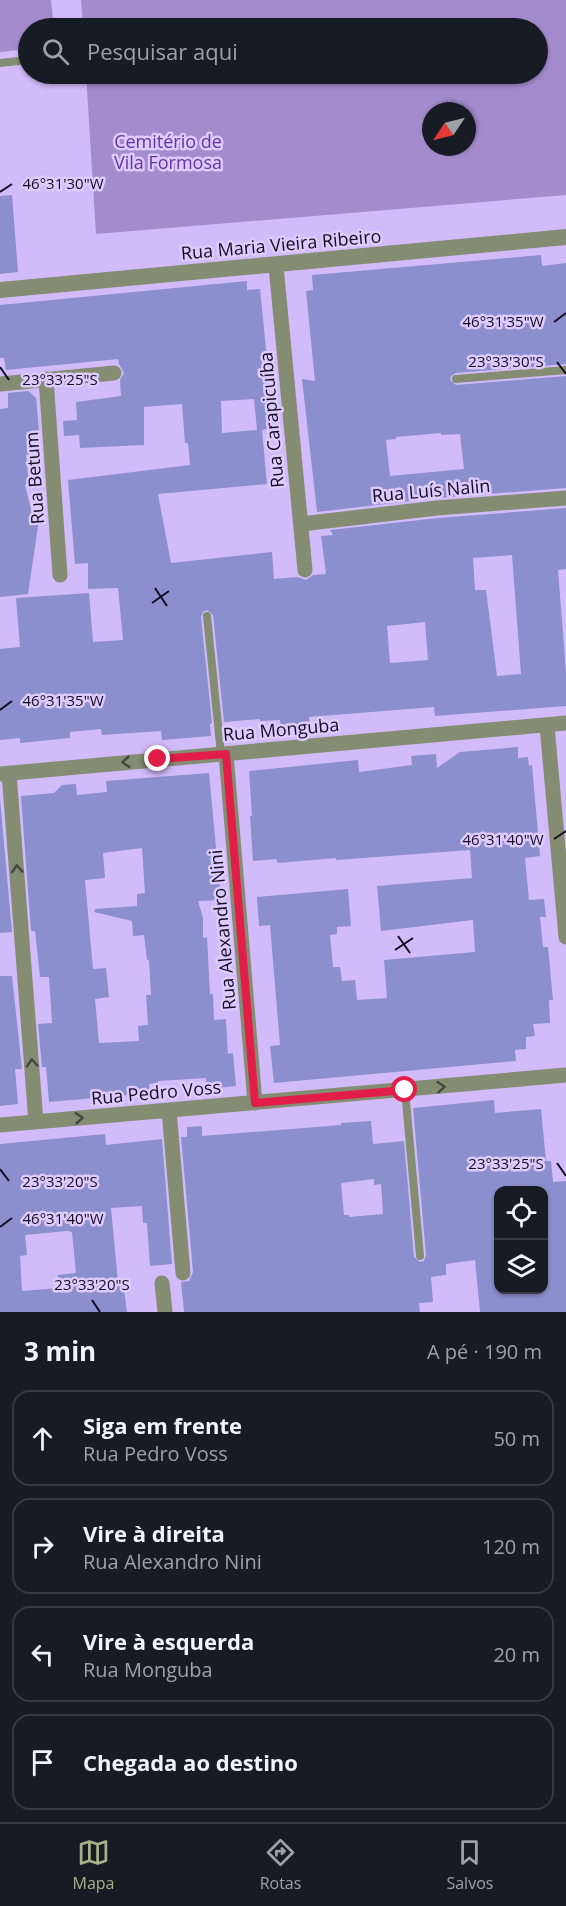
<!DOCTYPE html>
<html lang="pt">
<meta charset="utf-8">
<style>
:root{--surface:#171b24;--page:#242831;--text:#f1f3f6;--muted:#9ea1a6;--line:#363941;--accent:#a9b18a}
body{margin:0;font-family:"Open Sans",sans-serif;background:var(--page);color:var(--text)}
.controls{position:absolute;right:18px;bottom:18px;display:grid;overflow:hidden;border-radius:12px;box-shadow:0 2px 4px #0004}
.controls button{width:54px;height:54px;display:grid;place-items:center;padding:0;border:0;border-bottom:2px solid var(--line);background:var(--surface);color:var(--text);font:30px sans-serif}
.compass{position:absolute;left:422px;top:102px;width:54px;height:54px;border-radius:50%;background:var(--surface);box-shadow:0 2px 4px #0004;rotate:235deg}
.stop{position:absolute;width:18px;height:18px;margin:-14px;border:4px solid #e11d48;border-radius:50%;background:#fff}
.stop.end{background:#e11d48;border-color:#fff;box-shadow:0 2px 6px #0008}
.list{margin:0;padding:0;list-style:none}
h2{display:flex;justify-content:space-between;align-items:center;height:78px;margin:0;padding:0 24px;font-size:26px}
h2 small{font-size:20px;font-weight:400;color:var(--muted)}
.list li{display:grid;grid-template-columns:39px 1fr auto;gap:18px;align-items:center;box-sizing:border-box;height:96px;margin:0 12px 12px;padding:0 12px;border:2px solid var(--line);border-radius:18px}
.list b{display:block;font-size:22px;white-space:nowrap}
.list p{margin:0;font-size:20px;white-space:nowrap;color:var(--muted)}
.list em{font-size:20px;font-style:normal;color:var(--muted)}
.icon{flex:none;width:33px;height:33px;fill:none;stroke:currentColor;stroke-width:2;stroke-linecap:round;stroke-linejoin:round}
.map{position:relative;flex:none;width:566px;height:1312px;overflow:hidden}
.search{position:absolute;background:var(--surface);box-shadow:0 2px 4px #0004;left:18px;right:18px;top:18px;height:66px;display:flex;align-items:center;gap:15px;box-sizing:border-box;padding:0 21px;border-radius:33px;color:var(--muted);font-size:22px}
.sheet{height:510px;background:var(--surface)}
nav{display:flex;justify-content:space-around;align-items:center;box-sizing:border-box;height:84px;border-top:2px solid var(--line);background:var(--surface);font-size:16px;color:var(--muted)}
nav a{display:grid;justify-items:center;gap:3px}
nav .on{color:var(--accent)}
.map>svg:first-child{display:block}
.green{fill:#a48bce;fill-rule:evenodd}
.building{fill:#8c8fcd;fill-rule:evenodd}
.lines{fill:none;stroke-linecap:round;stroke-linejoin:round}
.service{stroke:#848c71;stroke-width:8}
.minor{stroke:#848c71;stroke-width:15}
.tertiary{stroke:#848c71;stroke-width:16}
.oneway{stroke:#474646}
.route{stroke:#e11d48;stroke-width:8}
.ticks{fill:none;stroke:#150c22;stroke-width:2}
.labels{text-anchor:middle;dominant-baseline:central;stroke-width:5;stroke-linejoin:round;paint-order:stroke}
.park-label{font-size:18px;fill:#6831a5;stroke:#ddcbfe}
.street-label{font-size:18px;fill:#150c22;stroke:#ddcbfe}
.ticks-label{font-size:15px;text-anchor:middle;fill:#150c22;stroke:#ddcbfe;stroke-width:5;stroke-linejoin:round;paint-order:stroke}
</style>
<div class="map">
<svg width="566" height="1312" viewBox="0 0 566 1312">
<rect width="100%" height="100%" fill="#d2bbfa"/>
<path class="green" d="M0 0H51L54 28H28V49L0 52Z
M81 0H566V195L96 234 86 74H538V28H83ZM431 111H467V147H431Z"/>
<path class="building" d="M12 195 18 272 0 274V196Z
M541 255 542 266 566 263V364L456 373 451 376 450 380 456 385 566 376V488L436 498 317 512 302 379 315 381 306 291 313 290 312 275ZM441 433V435L460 434 464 469 390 476 386 440 396 439V437Z
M247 281V290L260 289 266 349 273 428 262 430 267 484 158 494 171 563 272 552 274 579 298 577 306 580 313 575 326 574 321 536 333 535 330 530 438 518 566 508V569L558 570 566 672V706L435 716 434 707 309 717 310 728 281 731 280 720 260 721V719L224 722 213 615 207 610 203 612 201 617 212 723 210 724 211 736 162 740 161 731 102 735 101 729 70 732V738L20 743V738L0 740V649L20 647 16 598 89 593 93 642 123 640 118 588 88 589V563L75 564 68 480 190 465 188 443H185L182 404 144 407V445L80 448 79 435 64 436 63 421 77 420 76 402 121 396 120 380 124 373 119 364 118 359 6 370 4 358H0V305ZM254 399 257 430 222 433 221 401ZM512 555 521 674 497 676 486 590H475L473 558ZM425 622 428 660 390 663 387 626Z
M28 391 36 398 41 452 26 455 29 484 25 485 32 513H40L28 594 0 597V409L8 408V393Z
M518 747V758L528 757 529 766 532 765 540 856 525 858 529 900 544 899 546 917H540L543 947H548L553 1000H549L550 1023 533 1024 535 1036 526 1037V1049L515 1050 516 1061 274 1083 270 1046 280 1045 270 925 259 926 257 897 348 889 351 926 337 927V934L330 935 333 967H340L342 981 355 980 357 1000 387 998 384 960 475 952 473 920 381 931 377 886 472 878 470 850 336 860V858L278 863 276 859 253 861 250 816H252L249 771 358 760 359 772 412 765 411 756 436 754 437 768 460 752Z
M209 773 221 900 198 901 203 918V938L207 937 210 994H213L214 1020 226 1019 228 1054 233 1053 236 1086 207 1089 206 1078 158 1081V1083L149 1084 150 1093 49 1102 46 1067H42L38 1024 52 1023 49 977H40L35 931H31L21 796 54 793 62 785 76 784 77 795 107 792 106 781ZM142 848 145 893 137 894V906L95 909 94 912 132 921 133 936 144 935 147 960H149L151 995H146L148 1025 138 1026 139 1041 99 1043 95 999 109 997 106 968 93 969 85 880 105 878 103 853Z
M0 798 12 932 0 933Z
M0 976H12L22 1069H15L18 1104 0 1106Z
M494 1100 495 1113 541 1109 546 1161H551L553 1182 566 1181V1312H480L475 1260 446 1264V1275L431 1277 433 1302 419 1303 420 1312H184L181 1282 189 1281 193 1272 181 1137H187V1127L202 1126V1136L341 1125V1123L371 1121 373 1144 404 1141 414 1257 420 1262 424 1261 426 1255 413 1108ZM374 1179V1185L381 1184 383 1214 349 1217V1215H344L341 1183ZM498 1191H543L547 1245H543V1290H498Z
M105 1134 106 1145 162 1139 172 1264 150 1266 147 1223H143L142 1206 111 1208 118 1282 123 1281 127 1312H0V1144ZM67 1231 72 1232 76 1273 58 1275 59 1288 22 1291 20 1256 27 1255 25 1235Z"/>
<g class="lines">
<path class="service" d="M0 63 28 60
M456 379 566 370
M207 616 221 754
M405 1090 420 1256"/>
<path class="minor" d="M276 266 305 570
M46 379 60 575
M0 384 114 373
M301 524 437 508 566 498
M547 726 566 937
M226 754 255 1103
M9 773 36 1122
M0 774 566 723
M169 1110 183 1273
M0 1125 566 1075
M162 1283 165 1312"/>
<path class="tertiary" d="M0 290 566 237"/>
</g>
<defs><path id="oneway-chevron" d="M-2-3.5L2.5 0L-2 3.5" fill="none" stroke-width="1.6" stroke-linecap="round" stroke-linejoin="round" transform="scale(1.5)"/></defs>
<g class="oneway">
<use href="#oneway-chevron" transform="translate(126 762) rotate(175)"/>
<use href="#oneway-chevron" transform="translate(17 869) rotate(-94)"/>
<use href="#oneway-chevron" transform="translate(32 1063) rotate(-94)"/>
<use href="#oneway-chevron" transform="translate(441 1087) rotate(-5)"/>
<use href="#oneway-chevron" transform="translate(79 1118) rotate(-5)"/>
</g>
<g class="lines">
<path class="route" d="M158 759 226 754 255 1103 405 1090"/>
</g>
<path class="ticks" d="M0 192 12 184M554 322 566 313M557 362 566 374M0 367 9 380M155 588 167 606M152 603 169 591M0 710 12 701M554 839 566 831M398 936 410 953M395 950 413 938M557 1163 566 1176M0 1169 9 1181M0 1227 12 1218M92 1300 100 1312"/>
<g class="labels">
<g class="park-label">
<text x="168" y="141">Cemitério de<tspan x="168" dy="21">Vila Formosa</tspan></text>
</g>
<g class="street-label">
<text transform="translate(281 244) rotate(-5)">Rua Maria Vieira Ribeiro</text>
<text transform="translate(271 420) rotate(-95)">Rua Carapicuíba</text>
<text transform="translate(34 478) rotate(-94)">Rua Betum</text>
<text transform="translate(431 490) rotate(-5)">Rua Luís Nalin</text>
<text transform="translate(281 729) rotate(-5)">Rua Monguba</text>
<text transform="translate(222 930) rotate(-95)">Rua Alexandro Nini</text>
<text transform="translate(156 1092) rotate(-5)">Rua Pedro Voss</text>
</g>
</g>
<g class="ticks-label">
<text x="63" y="189">46°31'30"W</text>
<text x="503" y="327">46°31'35"W</text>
<text x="506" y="367">23°33'30"S</text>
<text x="60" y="385">23°33'25"S</text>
<text x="63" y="706">46°31'35"W</text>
<text x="503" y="845">46°31'40"W</text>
<text x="506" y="1169">23°33'25"S</text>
<text x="60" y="1187">23°33'20"S</text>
<text x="63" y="1224">46°31'40"W</text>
<text x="92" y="1290">23°33'20"S</text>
</g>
</svg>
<div class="controls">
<button><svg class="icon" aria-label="locate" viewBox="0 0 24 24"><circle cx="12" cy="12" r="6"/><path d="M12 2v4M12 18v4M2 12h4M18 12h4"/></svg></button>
<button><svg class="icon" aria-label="layers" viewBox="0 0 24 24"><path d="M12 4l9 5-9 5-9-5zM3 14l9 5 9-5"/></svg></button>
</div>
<svg class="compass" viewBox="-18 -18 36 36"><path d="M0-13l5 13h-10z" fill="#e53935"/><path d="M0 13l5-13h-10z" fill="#9ea1a6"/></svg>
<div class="stop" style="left:405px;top:1090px"></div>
<div class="stop end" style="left:158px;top:759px"></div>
<div class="search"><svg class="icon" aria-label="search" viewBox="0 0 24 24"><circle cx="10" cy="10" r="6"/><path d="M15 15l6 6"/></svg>Pesquisar aqui</div>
</div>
<section class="sheet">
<h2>3 min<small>A pé · 190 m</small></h2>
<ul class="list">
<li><svg class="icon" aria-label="ahead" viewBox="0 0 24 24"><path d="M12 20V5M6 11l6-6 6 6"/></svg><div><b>Siga em frente</b><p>Rua Pedro Voss</p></div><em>50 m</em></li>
<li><svg class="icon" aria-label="right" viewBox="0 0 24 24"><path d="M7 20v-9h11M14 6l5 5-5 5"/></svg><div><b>Vire à direita</b><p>Rua Alexandro Nini</p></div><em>120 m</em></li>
<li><svg class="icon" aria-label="left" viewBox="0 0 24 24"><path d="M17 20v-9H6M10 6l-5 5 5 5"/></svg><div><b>Vire à esquerda</b><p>Rua Monguba</p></div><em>20 m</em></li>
<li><svg class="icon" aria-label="arrive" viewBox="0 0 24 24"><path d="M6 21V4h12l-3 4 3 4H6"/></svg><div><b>Chegada ao destino</b></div></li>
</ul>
</section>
<nav>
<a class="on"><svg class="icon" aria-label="map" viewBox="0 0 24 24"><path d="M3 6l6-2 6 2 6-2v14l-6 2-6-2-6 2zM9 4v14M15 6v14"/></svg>Mapa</a>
<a><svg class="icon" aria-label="directions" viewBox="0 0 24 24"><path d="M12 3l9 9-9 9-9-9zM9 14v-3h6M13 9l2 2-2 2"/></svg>Rotas</a>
<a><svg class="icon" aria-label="saved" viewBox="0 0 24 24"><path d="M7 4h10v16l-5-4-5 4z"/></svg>Salvos</a>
</nav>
